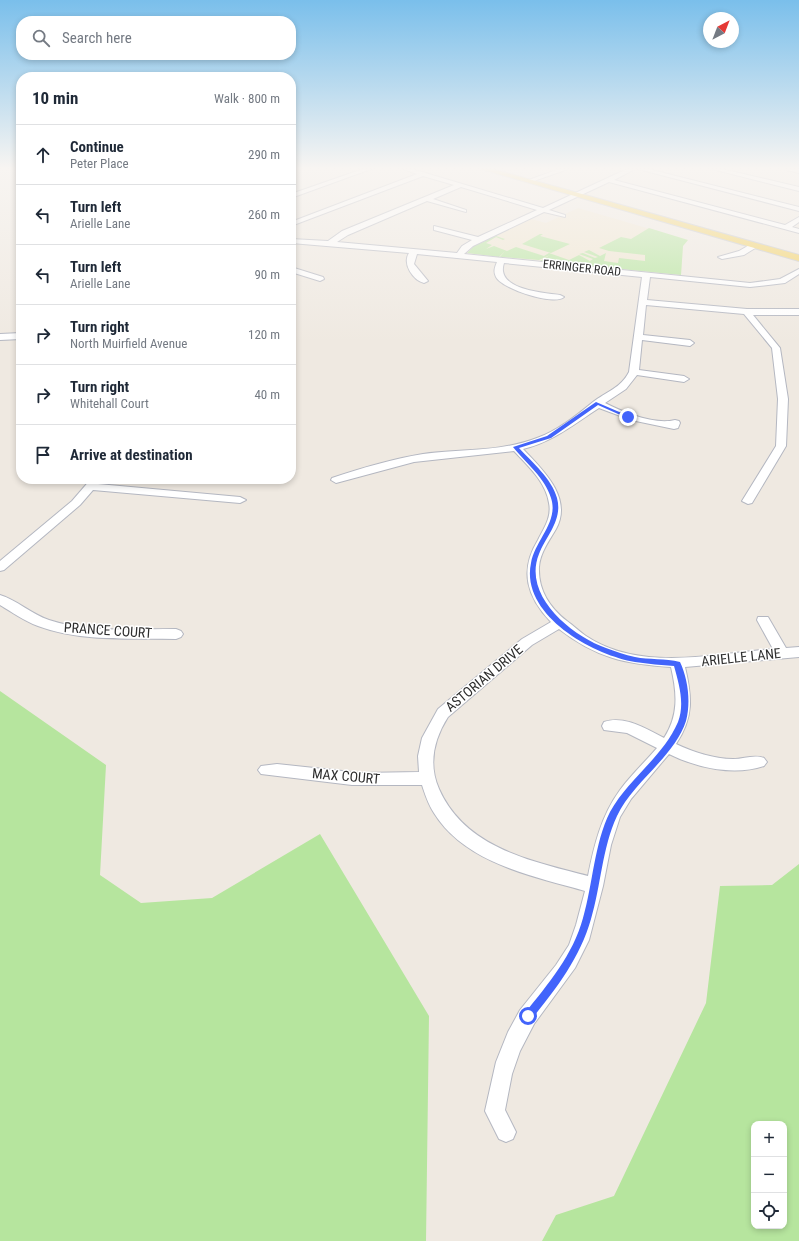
<!DOCTYPE html>
<meta charset="utf-8">
<style>
:root{--surface:#fff;--page:#f6f6f7;--text:#1f2937;--muted:#747a83;--line:#e0e1e3}
body{margin:0;font-family:"Roboto Condensed",sans-serif;background:var(--page);color:var(--text)}
.controls{position:absolute;right:12px;bottom:12px;display:grid;overflow:hidden;border-radius:8px;box-shadow:0 2px 6px #0003}
.controls button{width:36px;height:36px;display:grid;place-items:center;padding:0;border:0;border-bottom:1px solid var(--line);background:var(--surface);color:var(--text);font:20px sans-serif}
.compass{position:absolute;left:703px;top:12px;width:36px;height:36px;border-radius:50%;background:var(--surface);box-shadow:0 2px 6px #0003;rotate:42deg}
.stop{position:absolute;width:12px;height:12px;margin:-9px;border:3px solid #4264fb;border-radius:50%;background:#fff}
.stop.end{background:#4264fb;border-color:#fff;box-shadow:0 1px 4px #0008}
.list{margin:0;padding:0;list-style:none}
h2{display:flex;justify-content:space-between;align-items:center;height:52px;margin:0;padding:0 16px;font-size:17px}
h2 small{font-size:13px;font-weight:400;color:var(--muted)}
.list li{display:grid;grid-template-columns:26px 1fr auto;gap:12px;align-items:center;box-sizing:border-box;height:60px;padding:0 16px;border-top:1px solid var(--line)}
.list b{display:block;font-size:15px;white-space:nowrap}
.list p{margin:0;font-size:13px;white-space:nowrap;color:var(--muted)}
.list em{font-size:13px;font-style:normal;color:var(--muted)}
.icon{flex:none;width:22px;height:22px;fill:none;stroke:currentColor;stroke-width:2;stroke-linecap:round;stroke-linejoin:round}
.map{position:relative;flex:none;width:799px;height:1241px;overflow:hidden}
.search{position:absolute;background:var(--surface);box-shadow:0 2px 6px #0003;left:16px;top:16px;width:280px;height:44px;display:flex;align-items:center;gap:10px;box-sizing:border-box;padding:0 14px;border-radius:16px;color:var(--muted);font-size:15px}
.panel{position:absolute;background:var(--surface);box-shadow:0 2px 6px #0003;left:16px;top:72px;width:280px;height:412px;border-radius:16px}
.map>svg:first-child{display:block}
.education{fill:#f0e6d1}
.green{fill:#b6e59e;fill-rule:evenodd}
.lines{fill:none;stroke-linecap:round;stroke-linejoin:round}
.minor-casing{stroke:#b4b7c1;stroke-width:2}
.major-casing{stroke:#c9c9c9;stroke-width:2}
.minor{fill:#fff;fill-rule:evenodd}
.major{fill:#f2d163;fill-rule:evenodd}
.route{fill:#4264fb}
.labels{text-anchor:middle;dominant-baseline:central;stroke-width:3;stroke-linejoin:round;paint-order:stroke}
.far-street-label{font-size:12px;fill:#2e2e2e;stroke:#fff}
.street-label{font-size:14px;fill:#2e2e2e;stroke:#fff}
</style>
<div class="map">
<svg width="799" height="1241" viewBox="0 0 799 1241">
<rect width="100%" height="100%" fill="#efe9e1"/>
<path class="education" d="M578 208 688 240 683 246 681 275 467 253 474 246 531 219 546 223Z"/>
<path class="green" d="M649 228 688 240 683 246 681 275 540 261 550 255 539 260 500 257 505 251 499 257 467 253 474 246 496 236 505 239 503 240 496 237 486 243 492 245 486 249 494 246 507 251 516 247 544 256 549 253 569 260 579 255 590 261 593 259 579 254 583 253 595 258 598 257 584 252 589 250 600 256 606 253 604 261 618 263 619 258 645 261V255L609 251 599 248 621 237 631 239Z
M540 234H543L540 236 570 244 551 253 522 244Z
M0 691 106 765 100 875 141 903 212 898 320 834 429 1016 426 1241H0Z
M799 864V1241H542L556 1215 614 1196 706 1003 720 886 772 885ZM754 1124H784V1226H754Z"/>
<g class="lines">
<g class="minor-casing">
<path id="minor" d="M363 169H371L291 198V194Z
M403 169H412L543 208 627 169H635L614 180 785 225 799 217V222L792 227 799 229V233L609 182 549 210 565 215V217L544 212 473 246 464 254 750 283 780 279 799 269V274L785 283 750 287 650 277 647 300 747 309H799V315H753L780 348 788 399 786 446 752 503 748 504 742 501 776 446 778 399 772 348 744 314 646 305 643 335 690 340 694 343 690 346 642 340 639 370 684 376 689 379 684 382 637 375 626 389 605 403C625 413 655 425 675 420L679 421 680 423 678 428 674 429 631 420 599 408C574 424 553 442 523 449 543 470 573 498 556 529 549 541 540 553 539 567 538 590 550 608 567 621 574 626 580 632 586 636 640 672 713 654 773 649L757 620 758 617H768L786 648 799 647V657L685 667C692 697 694 717 676 744 693 752 714 759 733 759 744 759 754 754 764 758L767 762 764 766C734 776 697 768 669 754L631 799 620 817 611 845 603 886 589 940 575 968 534 1024 520 1051 512 1074 505 1110 516 1132 513 1139 506 1142 499 1139 485 1111 496 1062 508 1032 520 1010 556 965 569 945 576 925 585 891C532 876 465 863 434 813 428 804 425 794 422 785H352L261 774 258 770 261 766 277 764 361 773 419 772 418 756 422 738 438 709 522 639 551 622C527 597 519 571 538 540 544 528 552 517 549 503 546 482 528 466 514 451L414 462 336 483 331 480 332 478C362 468 392 459 423 454 461 449 501 452 537 438 557 431 577 415 593 402 606 392 621 388 629 372L642 277 504 263C495 289 542 293 560 295L564 297C554 306 502 289 496 277 493 271 495 267 497 262L417 254 414 264 428 281 424 283C413 280 402 264 409 253L291 243V239L328 241 342 231 454 185 423 176 291 226V222L417 174ZM461 187 537 210 478 237 434 226V230L472 240 462 246 457 253 337 242 348 235 427 201 466 212V210L433 199ZM559 629C596 658 626 664 671 667 677 693 679 715 664 738 646 729 625 715 604 722L602 726 604 730 627 733 657 748C645 762 631 775 620 790 601 816 594 846 588 876 531 861 465 848 439 789 428 764 434 739 448 717L532 645Z
M559 169H568L531 182 526 181Z
M638 169H648L799 207V211Z
M712 169H722L799 187V191Z
M786 169H799V173L787 170Z
M753 243 760 245 744 255 722 259 718 257 739 251Z
M291 267 323 277 324 279 320 281 291 272Z
M21 333V339L0 340V334Z
M91 479H101L98 484 240 497 246 500 240 503 93 490 80 505 4 570 0 571V561L72 501Z
M0 595C17 600 31 614 49 620 88 633 135 629 176 629L181 631 183 634 181 637 176 639C131 638 81 642 38 626 24 621 12 612 0 605Z"/>
</g>
<g class="major-casing">
<path id="major" d="M481 169H493L799 255V261Z"/>
</g>
<use href="#minor" class="minor"/>
<use href="#major" class="major"/>
</g>
<linearGradient id="sky" x2="0" y2="1"><stop stop-color="#7abfeb"/><stop offset="0.49" stop-color="#f8f5f2"/><stop offset="1" stop-color="#f8f5f2" stop-opacity="0"/></linearGradient>
<rect width="799" height="343" fill="url(#sky)"/>
<path class="route" d="M596 402 631 417 627 418 598 405 551 438 519 448C532 462 552 479 557 498 563 520 546 536 539 554 522 596 572 636 606 648 615 651 625 655 635 657 649 660 665 658 680 662 688 679 691 702 686 721 675 756 632 783 617 816 602 848 601 886 591 919 580 958 556 989 531 1020L528 1021 525 1020V1013C548 984 573 955 583 918 593 884 594 844 610 812 628 779 663 757 678 722 685 704 679 684 674 666 662 665 648 664 635 662 593 655 520 615 531 563 535 540 559 522 551 498 545 478 526 463 513 447L547 436Z"/>
<g class="labels">
<g class="far-street-label">
<text transform="translate(582 268) rotate(6)">ERRINGER ROAD</text>
</g>
<g class="street-label">
<text transform="translate(108 630) rotate(4)">PRANCE COURT</text>
<text transform="translate(741 657) rotate(-6)">ARIELLE LANE</text>
<text transform="translate(484 678) rotate(-40)">ASTORIAN DRIVE</text>
<text transform="translate(346 776) rotate(5)">MAX COURT</text>
</g>
</g>
</svg>
<div class="controls">
<button>+</button>
<button>−</button>
<button><svg class="icon" aria-label="locate" viewBox="0 0 24 24"><circle cx="12" cy="12" r="6"/><path d="M12 2v4M12 18v4M2 12h4M18 12h4"/></svg></button>
</div>
<svg class="compass" viewBox="-18 -18 36 36"><path d="M0-13l5 13h-10z" fill="#e53935"/><path d="M0 13l5-13h-10z" fill="#747a83"/></svg>
<div class="stop" style="left:528px;top:1016px"></div>
<div class="stop end" style="left:628px;top:417px"></div>
<div class="search"><svg class="icon" aria-label="search" viewBox="0 0 24 24"><circle cx="10" cy="10" r="6"/><path d="M15 15l6 6"/></svg>Search here</div>
<section class="panel">
<h2>10 min<small>Walk · 800 m</small></h2>
<ul class="list">
<li><svg class="icon" aria-label="ahead" viewBox="0 0 24 24"><path d="M12 20V5M6 11l6-6 6 6"/></svg><div><b>Continue</b><p>Peter Place</p></div><em>290 m</em></li>
<li><svg class="icon" aria-label="left" viewBox="0 0 24 24"><path d="M17 20v-9H6M10 6l-5 5 5 5"/></svg><div><b>Turn left</b><p>Arielle Lane</p></div><em>260 m</em></li>
<li><svg class="icon" aria-label="left" viewBox="0 0 24 24"><path d="M17 20v-9H6M10 6l-5 5 5 5"/></svg><div><b>Turn left</b><p>Arielle Lane</p></div><em>90 m</em></li>
<li><svg class="icon" aria-label="right" viewBox="0 0 24 24"><path d="M7 20v-9h11M14 6l5 5-5 5"/></svg><div><b>Turn right</b><p>North Muirfield Avenue</p></div><em>120 m</em></li>
<li><svg class="icon" aria-label="right" viewBox="0 0 24 24"><path d="M7 20v-9h11M14 6l5 5-5 5"/></svg><div><b>Turn right</b><p>Whitehall Court</p></div><em>40 m</em></li>
<li><svg class="icon" aria-label="arrive" viewBox="0 0 24 24"><path d="M6 21V4h12l-3 4 3 4H6"/></svg><div><b>Arrive at destination</b></div></li>
</ul>
</section>
</div>
